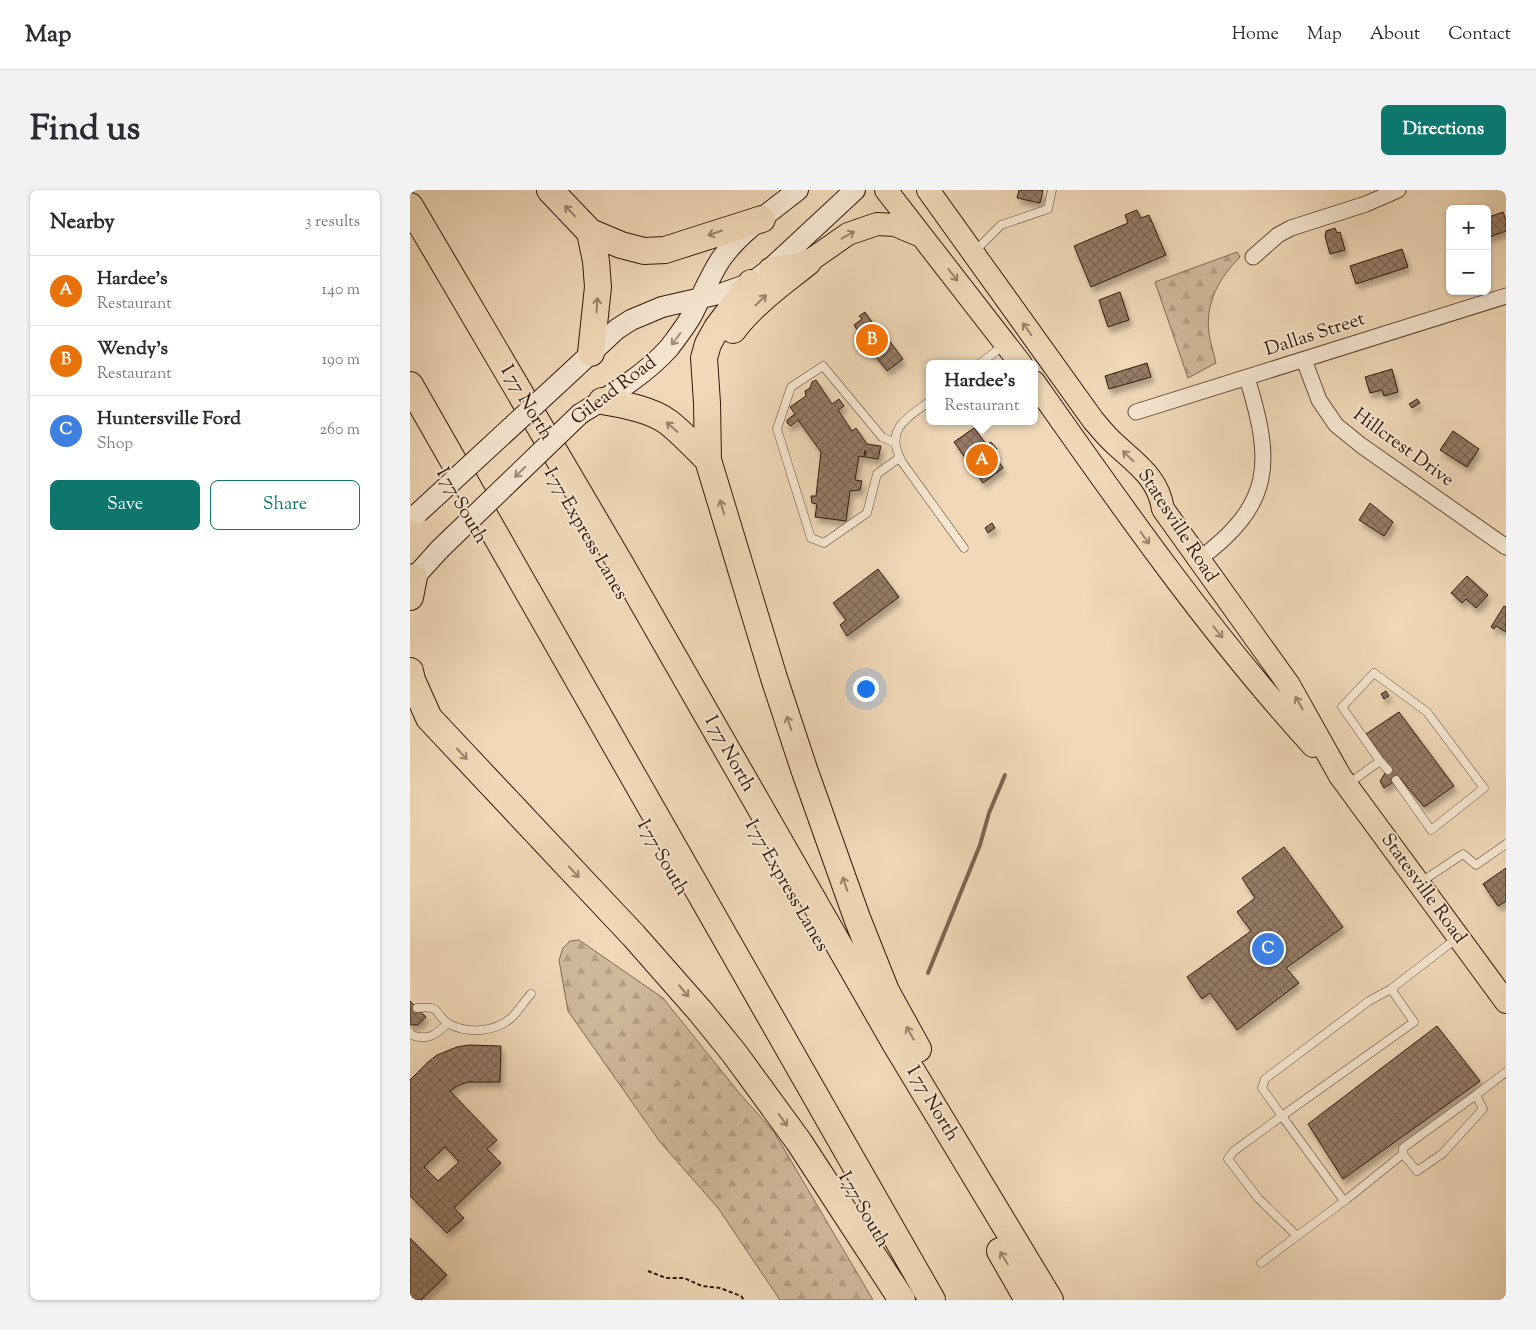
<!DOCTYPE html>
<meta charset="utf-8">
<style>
:root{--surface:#fff;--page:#f2f2f3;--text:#2b2b33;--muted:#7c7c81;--line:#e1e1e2;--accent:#0f766e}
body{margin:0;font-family:"Sorts Mill Goudy",serif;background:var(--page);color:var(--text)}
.controls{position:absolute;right:15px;top:15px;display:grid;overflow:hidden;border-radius:8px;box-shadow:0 1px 4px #0004}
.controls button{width:45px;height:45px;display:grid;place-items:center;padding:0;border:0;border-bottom:1px solid var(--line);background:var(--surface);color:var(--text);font:25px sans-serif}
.you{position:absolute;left:455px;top:498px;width:18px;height:18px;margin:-12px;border:4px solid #fff;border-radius:50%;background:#1a73e8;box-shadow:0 0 0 8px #1a73e833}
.badge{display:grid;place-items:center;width:32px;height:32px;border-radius:50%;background:var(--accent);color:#fff;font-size:16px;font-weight:700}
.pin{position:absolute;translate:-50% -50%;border:2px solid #fff;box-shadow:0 1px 5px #0006}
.popup{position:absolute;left:516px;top:170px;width:112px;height:65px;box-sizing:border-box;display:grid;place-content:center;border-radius:8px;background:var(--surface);filter:drop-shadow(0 1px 4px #0005);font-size:16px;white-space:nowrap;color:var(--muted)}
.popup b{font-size:19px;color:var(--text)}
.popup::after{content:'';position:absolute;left:50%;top:100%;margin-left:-10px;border:10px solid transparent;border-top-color:var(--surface)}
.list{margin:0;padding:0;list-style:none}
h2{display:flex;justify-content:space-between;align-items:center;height:65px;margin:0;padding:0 20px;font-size:21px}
h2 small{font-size:16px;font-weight:400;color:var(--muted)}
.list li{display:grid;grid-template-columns:32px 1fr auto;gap:15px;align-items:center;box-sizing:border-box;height:70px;padding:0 20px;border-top:1px solid var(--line)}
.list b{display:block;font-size:19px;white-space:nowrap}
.list p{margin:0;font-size:16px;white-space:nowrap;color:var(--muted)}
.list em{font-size:16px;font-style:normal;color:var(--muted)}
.actions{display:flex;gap:10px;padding:15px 20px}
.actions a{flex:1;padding:11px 0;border:1px solid var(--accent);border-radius:8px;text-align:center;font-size:18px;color:var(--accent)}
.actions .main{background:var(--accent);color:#fff}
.map{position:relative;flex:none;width:1096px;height:1110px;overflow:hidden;border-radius:8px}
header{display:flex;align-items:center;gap:30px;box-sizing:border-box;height:70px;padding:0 25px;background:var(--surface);border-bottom:1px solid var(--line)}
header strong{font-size:24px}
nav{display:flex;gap:28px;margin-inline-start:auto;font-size:18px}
.intro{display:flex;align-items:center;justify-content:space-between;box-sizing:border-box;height:120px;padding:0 30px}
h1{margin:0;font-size:35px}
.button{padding:12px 22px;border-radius:8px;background:var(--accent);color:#fff;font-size:18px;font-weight:700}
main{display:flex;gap:30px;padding:0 30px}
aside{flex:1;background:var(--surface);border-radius:8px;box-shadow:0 1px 4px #0004}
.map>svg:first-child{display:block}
.forest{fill:url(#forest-firs);stroke:#826854}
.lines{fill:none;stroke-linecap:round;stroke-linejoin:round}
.stream{stroke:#7e6551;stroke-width:4}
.building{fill:url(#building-cross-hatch);stroke:#34190d;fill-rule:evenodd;filter:url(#shadow)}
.lane-casing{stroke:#634938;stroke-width:9}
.street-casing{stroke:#634938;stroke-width:17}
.secondary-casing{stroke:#34190d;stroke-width:22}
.primary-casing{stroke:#34190d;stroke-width:24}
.highway-casing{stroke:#34190d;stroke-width:28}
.path{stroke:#34190d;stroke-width:2;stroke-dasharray:4 2.5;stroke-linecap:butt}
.lane{stroke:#f5e6d1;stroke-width:8}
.street{stroke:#f5e6d1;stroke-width:15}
.secondary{stroke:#f5e6d1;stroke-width:20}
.primary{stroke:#f0d8b8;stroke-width:22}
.highway{stroke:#f0d8b8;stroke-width:26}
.secondary-bridge-casing{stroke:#34190d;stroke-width:22;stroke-linecap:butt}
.secondary-bridge{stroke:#f5e6d1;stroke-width:20}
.oneway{stroke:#9b826b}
.oneway2{stroke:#9e8a79}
.labels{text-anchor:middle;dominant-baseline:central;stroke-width:4;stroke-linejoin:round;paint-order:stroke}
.street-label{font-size:19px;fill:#34190d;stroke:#f5e6d1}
</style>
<header>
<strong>Map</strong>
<nav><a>Home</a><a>Map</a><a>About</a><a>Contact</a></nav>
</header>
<div class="intro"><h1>Find us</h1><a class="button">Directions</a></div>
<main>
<aside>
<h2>Nearby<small>3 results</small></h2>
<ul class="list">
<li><span class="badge" style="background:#e8710a">A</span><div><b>Hardee's</b><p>Restaurant</p></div><em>140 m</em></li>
<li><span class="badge" style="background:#e8710a">B</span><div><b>Wendy's</b><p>Restaurant</p></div><em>190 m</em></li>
<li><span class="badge" style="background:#3f7fe0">C</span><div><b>Huntersville Ford</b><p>Shop</p></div><em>260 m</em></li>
</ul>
<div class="actions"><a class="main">Save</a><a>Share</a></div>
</aside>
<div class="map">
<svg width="1096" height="1110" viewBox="0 0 1096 1110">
<defs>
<pattern id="forest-firs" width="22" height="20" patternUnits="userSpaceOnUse" patternTransform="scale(1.25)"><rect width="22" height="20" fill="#d0b89b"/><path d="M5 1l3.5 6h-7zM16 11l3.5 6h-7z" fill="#b39e84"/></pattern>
<pattern id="building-cross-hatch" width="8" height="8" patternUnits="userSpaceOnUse" patternTransform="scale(1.25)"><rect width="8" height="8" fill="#967c66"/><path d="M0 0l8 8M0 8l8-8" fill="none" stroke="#7b6552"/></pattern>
<filter id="shadow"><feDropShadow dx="3" dy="5.5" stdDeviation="2.5" flood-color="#0004"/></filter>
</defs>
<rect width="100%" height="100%" fill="#f0d8b8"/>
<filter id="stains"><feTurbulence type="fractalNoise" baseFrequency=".004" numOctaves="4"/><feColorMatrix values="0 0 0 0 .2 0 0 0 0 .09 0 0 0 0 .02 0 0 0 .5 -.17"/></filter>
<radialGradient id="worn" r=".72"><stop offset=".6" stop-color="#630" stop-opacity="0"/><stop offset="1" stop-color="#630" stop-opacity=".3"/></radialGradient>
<path class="forest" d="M827 62 830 67C809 88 795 113 799 143 800 153 804 163 806 173L778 188 745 92Z
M169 750 253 808 330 904 364 942 463 1110H370L308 1018 250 952 158 821 149 770 153 758 160 751Z"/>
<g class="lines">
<path class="stream" d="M518 783 570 655 579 623 595 585"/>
</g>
<path class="building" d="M609 0H633L630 13 607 8Z
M727 20 731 28 739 25 756 65 681 97 664 56 718 33 715 25Z
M1093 22 1096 30V41L1077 48V24L1079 27Z
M925 38 927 43 930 42 935 60 920 64 915 46 916 41Z
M992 59 998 77 946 94 940 76Z
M710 102 719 130 698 137 689 110Z
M455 122 471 145 469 146 474 152 478 149 493 169 477 181 466 167 464 168 445 143 448 141 444 135 452 129 449 126Z
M737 173 741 187 699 199 695 186Z
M982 179 988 202 974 206 972 200 960 203 955 187Z
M406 190 422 214 429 209 434 216 428 220 442 241 446 238 457 254 471 256 468 269 455 267 456 261 455 260 454 267 449 266 445 290 452 291 450 300 440 301 436 331 405 327 407 314 402 313 401 306H406L411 262 388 230 381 236 377 233V230L385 224 380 217 396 206 395 201 400 198 402 192Z
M1007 209 1010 213 1002 218 999 214Z
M564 238 577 255 581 252 587 259 582 262 593 278 573 293 544 252Z
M1043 241 1069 259 1057 277 1030 260Z
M960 313 983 332 974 346 949 330Z
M582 333 585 338 578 343 575 338Z
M468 379 489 407 437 446 430 435 436 430 423 413Z
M1057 386 1078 405 1066 418 1056 409 1052 413 1041 403Z
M1094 416 1096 417V442L1086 436 1084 439 1081 437Z
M976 501 979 506 974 509 971 504Z
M989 522 1044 596 1014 617 990 588 974 598 970 591 979 577 956 544Z
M874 657 933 737 876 778 889 793 827 840 800 803 792 809 777 787 841 741 827 722 845 708 832 688Z
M1096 678V711L1088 716 1073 694Z
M0 811 16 827 8 835H0Z
M1027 836 1070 891 933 989 898 934Z
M59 855 91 856 90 892H58L49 895 40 901 87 950 77 959 91 973 44 1018 54 1028 37 1043 0 1006V890L18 872 27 865 47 857ZM35 957 49 972 28 991 14 977Z
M0 1048 37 1085 11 1110H0Z"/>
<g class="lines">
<g class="lane-casing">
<path id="lane" d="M564 62 591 35 638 19 642 0
M569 174 593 156
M520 211C496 229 474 239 492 272L554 358
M485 253 472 247 413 176 381 197 367 239 401 348 414 353 457 323 467 284 489 268
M970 571 978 580
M938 594 970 571 932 517 964 483 1017 522 1074 598 1021 640 986 590
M1011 692 1053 664 1066 675 1096 654
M1047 748 981 799 959 811 855 889 852 898 872 926 824 961 818 969 848 1008 887 1046 937 1009 993 964 1007 981 1032 964 1073 919 1066 905 1096 882
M7 818C34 815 23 825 39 834 58 844 85 842 101 828 109 821 114 811 121 804
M0 842 1 845C19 851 25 845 38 833
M993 964V958L1066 905
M934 1011 872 926 1004 832 981 799
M851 1073 887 1046"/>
</g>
<g class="street-casing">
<path id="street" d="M843 67 868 45 881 38 956 14 988 0
M894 170 909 210 926 235 952 256 1096 357
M726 222 1096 106
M788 370C864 314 863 272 837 188"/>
</g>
<g class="secondary-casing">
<path id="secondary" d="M150 192 207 139 221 130 252 117 313 103 341 93 360 79 445 0
M170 224C201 205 235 185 259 158 267 147 277 135 283 123 292 105 300 86 311 69 330 42 363 20 388 0
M0 392 30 359"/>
</g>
<g class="primary-casing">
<path id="primary" d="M476 0 611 174
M518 0 683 230C690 238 696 246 704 253 726 274 748 287 753 319L879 495 930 586 1096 812
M360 79 398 72 438 44 467 34 485 35 511 46
M624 192C712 317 800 443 903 556"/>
</g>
<g class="highway-casing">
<path id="highway" d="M140 0 180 42 211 55 234 61 255 60 352 29
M0 16 210 373 485 853 640 1110
M180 42 186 71 188 97 181 163
M341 93 307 138 298 154 294 168 297 213 298 270 364 488 394 579 447 728 476 801 508 859
M323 140C343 113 372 93 398 72
M0 195 522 1110
M192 211C214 215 240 219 258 232 272 243 285 257 298 270
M0 407 4 387
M0 481 2 490 19 528 224 746 290 821 324 863 389 952 492 1110
M590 1061 618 1110"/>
</g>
<path class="path" d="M238 1081 256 1088H274L292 1096 310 1098 331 1106 334 1110"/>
<use href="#lane" class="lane"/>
<use href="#street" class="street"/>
<use href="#secondary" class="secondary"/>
<use href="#primary" class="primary"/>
<use href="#highway" class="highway"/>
<g class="secondary-bridge-casing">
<path id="secondary-bridge" d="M8 323 150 192
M30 359 170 224"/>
</g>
<use href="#secondary-bridge" class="secondary-bridge"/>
</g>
<defs><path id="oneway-shaft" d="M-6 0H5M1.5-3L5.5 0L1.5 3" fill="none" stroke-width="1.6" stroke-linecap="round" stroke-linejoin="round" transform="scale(1.25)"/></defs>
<g class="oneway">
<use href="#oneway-shaft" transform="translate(160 21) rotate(-134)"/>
<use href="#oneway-shaft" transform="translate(305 43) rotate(161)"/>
<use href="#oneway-shaft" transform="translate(438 45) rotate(-29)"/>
<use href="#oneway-shaft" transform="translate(543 85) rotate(52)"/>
<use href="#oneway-shaft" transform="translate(351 110) rotate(-44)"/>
<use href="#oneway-shaft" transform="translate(187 115) rotate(-86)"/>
<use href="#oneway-shaft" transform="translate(617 139) rotate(-126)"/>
<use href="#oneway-shaft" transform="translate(262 237) rotate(-139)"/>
<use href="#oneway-shaft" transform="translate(718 266) rotate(-136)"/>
<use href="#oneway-shaft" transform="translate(312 317) rotate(-106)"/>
<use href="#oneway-shaft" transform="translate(735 348) rotate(54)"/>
<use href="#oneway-shaft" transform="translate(808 442) rotate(51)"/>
<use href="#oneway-shaft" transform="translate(889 513) rotate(-119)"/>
<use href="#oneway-shaft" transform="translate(379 533) rotate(-108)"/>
<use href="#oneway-shaft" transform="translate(52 564) rotate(47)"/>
<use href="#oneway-shaft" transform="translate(164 682) rotate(47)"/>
<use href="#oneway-shaft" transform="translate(435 694) rotate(-109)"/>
<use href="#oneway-shaft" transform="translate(274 801) rotate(50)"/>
<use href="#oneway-shaft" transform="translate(500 843) rotate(-119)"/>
<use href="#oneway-shaft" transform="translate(373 930) rotate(55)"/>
<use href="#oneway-shaft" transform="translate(594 1068) rotate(-121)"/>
</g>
<g class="oneway2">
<use href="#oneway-shaft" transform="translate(266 149) rotate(127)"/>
<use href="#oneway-shaft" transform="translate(110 282) rotate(136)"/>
</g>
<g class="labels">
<g class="street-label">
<text transform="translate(905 145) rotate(-18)">Dallas Street</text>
<text transform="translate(204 201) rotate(-37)">Gilead Road</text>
<text transform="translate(116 213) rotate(59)">I 77 North</text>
<text transform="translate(993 258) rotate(36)">Hillcrest Drive</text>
<text transform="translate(51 316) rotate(60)">I 77 South</text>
<text transform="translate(767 336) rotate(57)">Statesville Road</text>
<text transform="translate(175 344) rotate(60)">I 77 Express Lanes</text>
<text transform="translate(319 564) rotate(61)">I 77 North</text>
<text transform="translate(252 668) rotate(60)">I 77 South</text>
<text transform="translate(376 696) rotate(60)">I 77 Express Lanes</text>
<text transform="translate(1013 699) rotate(54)">Statesville Road</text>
<text transform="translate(522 914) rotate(59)">I 77 North</text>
<text transform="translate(453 1020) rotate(60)">I 77 South</text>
</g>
</g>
<rect width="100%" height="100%" filter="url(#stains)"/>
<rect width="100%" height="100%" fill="url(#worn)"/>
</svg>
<div class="controls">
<button>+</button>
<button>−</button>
</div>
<div class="you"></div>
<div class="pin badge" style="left:572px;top:270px;background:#e8710a">A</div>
<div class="popup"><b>Hardee's</b>Restaurant</div>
<div class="pin badge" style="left:462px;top:150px;background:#e8710a">B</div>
<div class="pin badge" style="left:858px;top:759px;background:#3f7fe0">C</div>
</div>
</main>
